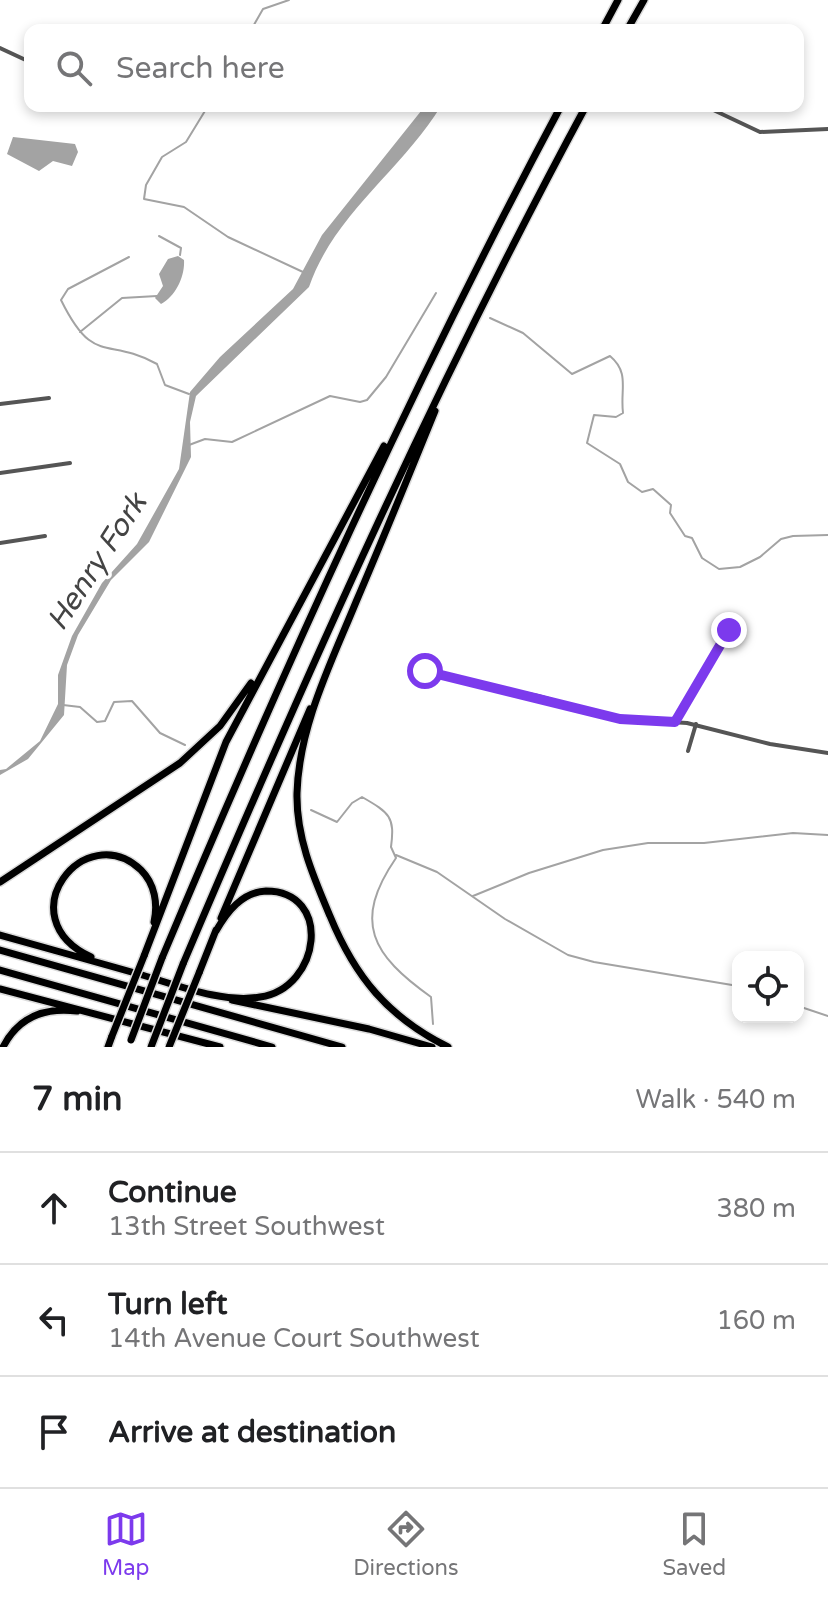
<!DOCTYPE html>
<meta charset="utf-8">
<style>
:root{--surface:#fff;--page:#f2f2f2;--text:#202124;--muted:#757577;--line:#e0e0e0;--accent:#7c3aed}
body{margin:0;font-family:"Varela Round",sans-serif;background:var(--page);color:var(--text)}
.controls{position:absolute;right:24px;bottom:24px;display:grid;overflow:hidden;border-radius:16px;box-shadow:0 4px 12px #0003}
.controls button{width:72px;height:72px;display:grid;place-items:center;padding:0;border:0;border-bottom:2px solid var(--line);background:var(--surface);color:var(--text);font:40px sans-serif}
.stop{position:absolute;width:24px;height:24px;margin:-18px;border:6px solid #7c3aed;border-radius:50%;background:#fff}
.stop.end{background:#7c3aed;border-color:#fff;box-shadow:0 2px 8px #0008}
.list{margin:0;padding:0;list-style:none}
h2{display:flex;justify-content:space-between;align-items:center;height:104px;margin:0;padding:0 32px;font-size:34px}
h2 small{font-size:26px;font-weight:400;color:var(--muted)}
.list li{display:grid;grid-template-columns:52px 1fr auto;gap:24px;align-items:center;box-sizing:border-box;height:112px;padding:0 32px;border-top:2px solid var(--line)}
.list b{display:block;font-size:30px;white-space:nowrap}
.list p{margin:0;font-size:26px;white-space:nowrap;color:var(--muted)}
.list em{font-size:26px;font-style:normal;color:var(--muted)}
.icon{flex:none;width:44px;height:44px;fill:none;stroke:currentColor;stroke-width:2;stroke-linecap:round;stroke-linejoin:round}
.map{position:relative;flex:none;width:828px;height:1047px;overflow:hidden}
.search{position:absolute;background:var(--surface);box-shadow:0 4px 12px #0003;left:24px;right:24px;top:24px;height:88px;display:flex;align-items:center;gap:20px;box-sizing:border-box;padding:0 28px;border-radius:16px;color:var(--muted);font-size:30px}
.sheet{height:440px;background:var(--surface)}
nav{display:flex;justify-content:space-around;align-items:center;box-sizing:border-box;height:112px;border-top:2px solid var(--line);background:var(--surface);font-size:22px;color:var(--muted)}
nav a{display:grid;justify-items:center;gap:4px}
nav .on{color:var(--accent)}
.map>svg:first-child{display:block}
.water{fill:#a3a3a3}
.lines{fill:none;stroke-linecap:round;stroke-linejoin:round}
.stream{stroke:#a3a3a3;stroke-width:2}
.highway-casing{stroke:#dbdbdb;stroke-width:10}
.street{stroke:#555;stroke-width:4}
.highway{stroke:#000;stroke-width:7}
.highway-bridge-casing{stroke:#dbdbdb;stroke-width:10;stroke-linecap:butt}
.highway-bridge{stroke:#000;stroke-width:7}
.route{stroke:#7c3aed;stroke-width:10}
.labels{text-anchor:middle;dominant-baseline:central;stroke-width:7;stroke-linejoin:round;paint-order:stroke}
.water-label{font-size:30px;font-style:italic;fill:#444;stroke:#fff}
</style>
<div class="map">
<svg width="828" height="1047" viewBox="0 0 828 1047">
<rect width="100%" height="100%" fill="#fff"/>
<path class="water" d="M425 106H441C402 170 334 214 309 287L196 396 190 422 191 457 149 542 111 580 78 635 67 665 64 715 28 759 0 775V770L6 769 40 741 58 704V675L72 636 102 583 137 544 179 469 190 392 220 357 293 289 322 235Z
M13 137 75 144 78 152 72 166 53 161 39 171 7 154Z
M178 256 184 260C185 276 176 296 161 304L155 298 163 286 159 274 168 259Z"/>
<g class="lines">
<path class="stream" d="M251 30 263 9 289 0
M208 106 186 142 162 157 146 185 144 199 184 207 228 237 303 272
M159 236 181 248 180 255
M129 257 68 289 61 300C94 367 106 336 157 364L165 385 189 394
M490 318 523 333 572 374 610 356C630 373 620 389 623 413L616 417 594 415 587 443 620 464 628 482 642 492 653 489 671 505 670 513 685 536 692 538 702 558 719 569 740 567 760 557 781 539 793 536 828 535
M80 332 122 298 157 296
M189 445 205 439 232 442 330 396 360 402 367 400 386 377 436 293
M63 705 80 707 97 722 105 721 114 702 132 701 160 733 185 745
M311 810 337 822 352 803 362 797C390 813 395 817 391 847L396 858C352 922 372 955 431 997L433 1024
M396 855 437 872 505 919 568 955 594 962 738 986
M473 896 529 873 603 850 648 843H704L793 833 828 835
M798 1006 828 1016"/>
<g class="highway-casing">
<path id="highway" d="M602 30 618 0
M627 30 644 0
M435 411C409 475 383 539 356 602 331 663 299 726 297 793 296 837 313 876 330 916 355 977 388 1017 448 1047
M0 882 180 763 220 726 251 683
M221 918 310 709
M0 935C45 948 90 960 135 973 172 983 221 1004 260 997 321 988 333 891 266 891 242 892 227 912 216 931
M0 950 342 1047
M144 956 226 742 384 446
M91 957C6 917 85 817 141 870 155 884 158 904 154 922
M162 958C284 668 413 383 561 106
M183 964C307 672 436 384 586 106
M0 970 272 1047
M199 973 216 930
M0 989 220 1047
M232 1000 369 1029 432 1047
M3 1047C19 1016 45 1007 77 1011
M108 1047 112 1036"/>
</g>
<path class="street" d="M0 48 30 62
M707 107 760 132 828 129
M0 404 49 398
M0 473 70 463
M0 543 45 536
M422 672 538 696 620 719 687 723 770 744 828 753
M675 722 729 630
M688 751 696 724"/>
<use href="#highway" class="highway"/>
<g class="highway-bridge-casing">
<path id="highway-bridge" d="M112 1036 144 956
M131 1040 162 958
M151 1047 183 964
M169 1047 199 973"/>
</g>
<use href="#highway-bridge" class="highway-bridge"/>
</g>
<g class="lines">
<path class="route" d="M425 671 620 719 675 722 729 630"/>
</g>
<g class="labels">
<g class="water-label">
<text transform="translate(97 562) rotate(-57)">Henry Fork</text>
</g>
</g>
</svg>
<div class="controls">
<button><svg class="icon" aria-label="locate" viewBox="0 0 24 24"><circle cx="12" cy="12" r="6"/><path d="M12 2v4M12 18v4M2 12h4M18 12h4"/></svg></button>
</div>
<div class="stop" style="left:425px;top:671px"></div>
<div class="stop end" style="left:729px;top:630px"></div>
<div class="search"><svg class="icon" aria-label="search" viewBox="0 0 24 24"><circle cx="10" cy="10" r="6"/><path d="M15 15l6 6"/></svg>Search here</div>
</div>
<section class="sheet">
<h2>7 min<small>Walk · 540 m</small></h2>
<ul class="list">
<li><svg class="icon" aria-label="ahead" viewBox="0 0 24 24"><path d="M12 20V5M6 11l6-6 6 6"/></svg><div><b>Continue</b><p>13th Street Southwest</p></div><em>380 m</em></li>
<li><svg class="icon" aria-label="left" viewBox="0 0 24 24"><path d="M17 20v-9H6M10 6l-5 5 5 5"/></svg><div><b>Turn left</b><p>14th Avenue Court Southwest</p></div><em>160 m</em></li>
<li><svg class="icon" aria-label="arrive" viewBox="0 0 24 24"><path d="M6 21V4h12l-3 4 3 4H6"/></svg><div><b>Arrive at destination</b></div></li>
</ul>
</section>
<nav>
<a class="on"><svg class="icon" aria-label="map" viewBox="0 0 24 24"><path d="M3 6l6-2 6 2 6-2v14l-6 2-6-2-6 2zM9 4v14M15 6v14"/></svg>Map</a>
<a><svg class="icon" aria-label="directions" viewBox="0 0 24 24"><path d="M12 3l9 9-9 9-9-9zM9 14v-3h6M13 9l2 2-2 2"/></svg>Directions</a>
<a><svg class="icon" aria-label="saved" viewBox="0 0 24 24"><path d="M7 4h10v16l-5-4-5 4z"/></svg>Saved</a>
</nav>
